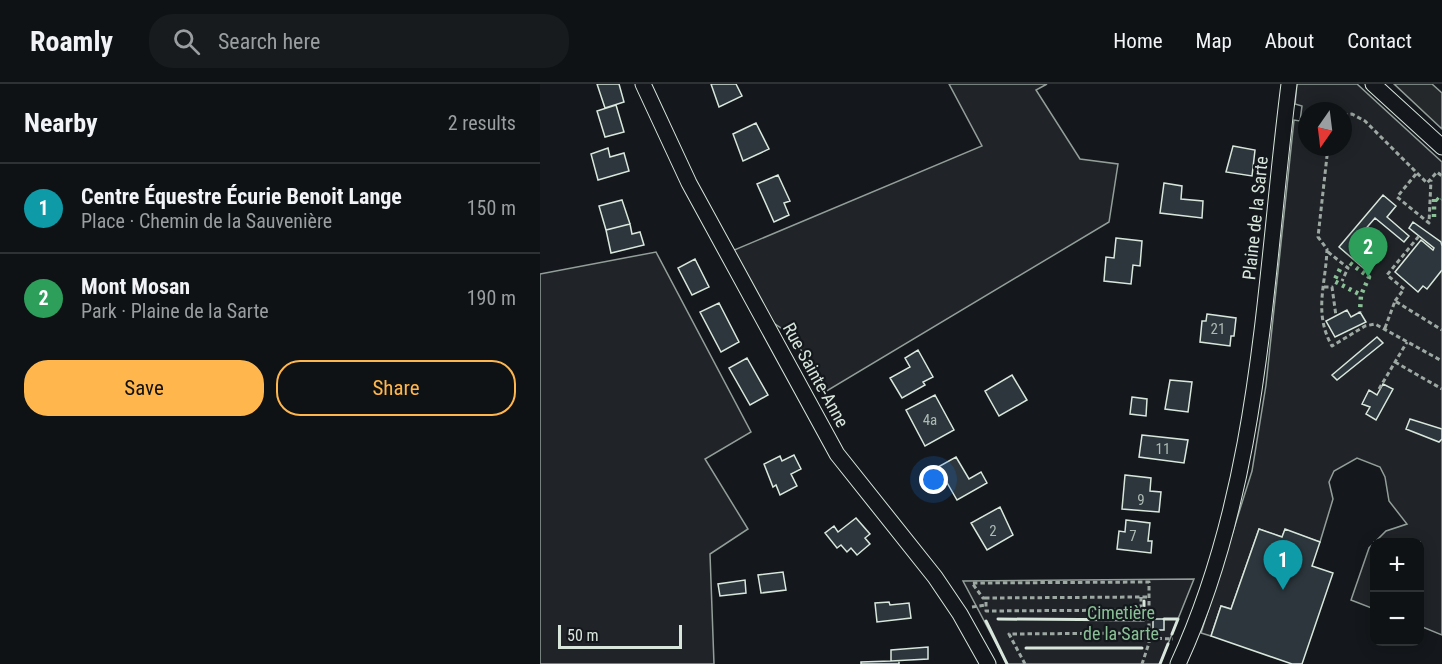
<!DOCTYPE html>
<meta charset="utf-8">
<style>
:root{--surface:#0f1215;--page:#181b1e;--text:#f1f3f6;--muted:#9b9ea0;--line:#2f3234;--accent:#ffb74d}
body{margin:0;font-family:"Roboto Condensed",sans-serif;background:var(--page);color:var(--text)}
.controls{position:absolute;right:18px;bottom:18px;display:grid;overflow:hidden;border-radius:12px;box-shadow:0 3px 15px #0003}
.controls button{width:54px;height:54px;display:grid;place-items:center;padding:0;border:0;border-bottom:2px solid var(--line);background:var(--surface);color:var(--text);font:30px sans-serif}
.compass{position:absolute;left:758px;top:18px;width:54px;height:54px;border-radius:50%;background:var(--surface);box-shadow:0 3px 15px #0003;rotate:194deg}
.scale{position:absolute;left:18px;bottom:15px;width:124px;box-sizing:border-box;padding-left:6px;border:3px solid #d8e6dc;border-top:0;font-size:16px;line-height:21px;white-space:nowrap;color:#d8e6dc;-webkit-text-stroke:4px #14181c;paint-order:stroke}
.you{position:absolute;left:394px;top:396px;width:21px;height:21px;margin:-15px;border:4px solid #fff;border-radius:50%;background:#1a73e8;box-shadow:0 0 0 9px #1a73e833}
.badge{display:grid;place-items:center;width:39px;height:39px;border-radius:50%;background:var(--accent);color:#fff;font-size:20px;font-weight:700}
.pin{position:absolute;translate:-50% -50px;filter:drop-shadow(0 2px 3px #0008)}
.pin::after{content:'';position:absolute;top:32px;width:21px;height:18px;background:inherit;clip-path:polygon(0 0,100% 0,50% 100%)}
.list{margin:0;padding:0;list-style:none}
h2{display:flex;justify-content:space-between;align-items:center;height:78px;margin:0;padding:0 24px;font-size:26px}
h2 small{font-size:20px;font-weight:400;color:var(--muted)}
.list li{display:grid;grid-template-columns:39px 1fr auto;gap:18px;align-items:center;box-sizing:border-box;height:90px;padding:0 24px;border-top:2px solid var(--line)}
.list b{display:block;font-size:22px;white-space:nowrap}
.list p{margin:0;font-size:20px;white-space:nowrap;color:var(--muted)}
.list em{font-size:20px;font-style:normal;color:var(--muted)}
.actions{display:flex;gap:12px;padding:18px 24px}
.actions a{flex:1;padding:14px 0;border:2px solid var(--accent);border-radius:24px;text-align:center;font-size:21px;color:var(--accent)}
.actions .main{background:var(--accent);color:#111}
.icon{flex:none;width:33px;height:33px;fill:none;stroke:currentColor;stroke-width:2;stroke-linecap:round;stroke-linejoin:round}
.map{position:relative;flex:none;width:902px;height:580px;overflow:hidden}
header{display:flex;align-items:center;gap:36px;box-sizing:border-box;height:84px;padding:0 30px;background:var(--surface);border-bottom:2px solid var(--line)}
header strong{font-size:28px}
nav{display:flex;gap:33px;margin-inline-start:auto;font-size:21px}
.search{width:420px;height:54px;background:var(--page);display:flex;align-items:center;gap:15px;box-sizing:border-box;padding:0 21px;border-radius:24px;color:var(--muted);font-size:22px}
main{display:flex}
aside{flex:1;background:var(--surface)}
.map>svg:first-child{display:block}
.green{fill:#202428;stroke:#939e99;stroke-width:1.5;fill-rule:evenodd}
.parking{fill:#24282b;stroke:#939e99;stroke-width:1.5}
.water{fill:#363b3e;stroke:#939e99;stroke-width:1.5}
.building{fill:#2c363c;stroke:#d8e6dc;stroke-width:1.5}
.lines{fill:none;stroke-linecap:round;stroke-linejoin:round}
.minor-casing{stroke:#d8e6dc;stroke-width:17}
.path{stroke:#9da8a2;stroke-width:3;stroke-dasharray:4.5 3;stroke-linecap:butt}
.minor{stroke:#14181c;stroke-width:15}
.hedge{stroke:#8ac095;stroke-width:4.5;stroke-dasharray:3 4.5;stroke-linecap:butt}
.wall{stroke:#d8e6dc;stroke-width:3}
.labels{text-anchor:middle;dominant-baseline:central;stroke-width:4.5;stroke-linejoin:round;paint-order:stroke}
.number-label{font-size:15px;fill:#adbab4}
.street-label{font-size:18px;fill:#d8e6dc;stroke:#14181c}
.park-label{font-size:18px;fill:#8ac095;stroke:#14181c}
</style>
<header>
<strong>Roamly</strong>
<div class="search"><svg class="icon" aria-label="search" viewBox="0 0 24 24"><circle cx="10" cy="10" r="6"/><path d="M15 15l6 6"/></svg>Search here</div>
<nav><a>Home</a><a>Map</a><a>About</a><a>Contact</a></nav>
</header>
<main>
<aside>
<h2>Nearby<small>2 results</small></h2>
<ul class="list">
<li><span class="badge" style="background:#0f9aa8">1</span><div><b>Centre Équestre Écurie Benoit Lange</b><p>Place · Chemin de la Sauvenière</p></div><em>150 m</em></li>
<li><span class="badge" style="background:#2e9e5b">2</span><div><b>Mont Mosan</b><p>Park · Plaine de la Sarte</p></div><em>190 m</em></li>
</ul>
<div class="actions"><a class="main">Save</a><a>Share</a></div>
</aside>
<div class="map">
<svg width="902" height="580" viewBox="0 0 902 580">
<rect width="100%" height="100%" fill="#14181c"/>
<path class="green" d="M409 0H507L496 6 540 75 578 80 569 138 285 308 253 252 220 230 187 169 442 62Z
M757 0H817L902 78V551L880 542V458H834V525L811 516 829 464 846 447 867 440 849 417 845 393 840 383 817 374 794 387 789 398 793 415 780 458 745 446 742 453 719 445 691 525 681 522 671 552 661 549 712 387 726 301 754 36 760 37 762 22 755 20ZM767 27H803V63H767Z
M116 168 211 348 165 375 208 445 170 470 174 580H0V190Z
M654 495 620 580H467L423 497Z"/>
<path class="parking" d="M854 0H892L902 9V45Z"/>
<path class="water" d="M824 146H830L838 152V158L824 174 810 163Z"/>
<path class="building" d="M57 0H79L84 18 65 24Z
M171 0H196L202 12 179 23Z
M76 21 84 48 65 53 57 27Z
M216 39 229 65 203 77 193 50Z
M693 62 715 66 712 92 686 88Z
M68 64 70 73 84 69 89 87 58 96 51 70Z
M238 91 250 117 244 119 249 131 234 138 217 100Z
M624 99 642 102 641 115 663 117 662 134 620 129Z
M843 111 856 122 847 133 869 152 864 158 835 134 810 163 824 174 831 166 840 174 828 188 799 163Z
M82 116 90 140 66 146 59 122Z
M873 138 901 158 902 162V186L887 205 883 202 878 208 855 188 881 156 893 166 894 164 869 144Z
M90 140 92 150 100 148 104 161 71 169 66 146Z
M576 154 602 157 600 182 593 181 591 200 564 197 566 173 574 174Z
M155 175 169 203 152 211 138 184Z
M179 219 199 258 181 268 160 228Z
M807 226 811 233 820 228 826 238 795 253 786 237Z
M667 230 696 234 694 252H691L690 262 660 258 662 237H666Z
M837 253 843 259 797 296 792 291Z
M378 266 393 293 383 298 385 301 362 314 350 294 370 283 365 274Z
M207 274 228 311 210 321 189 284Z
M472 291 487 316 459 332 445 307Z
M630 296 652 298 648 328 625 325Z
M843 300 853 305 836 336 826 330 830 323 822 320 829 306 837 311Z
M395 311 414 346 385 362 366 326Z
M592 313 607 315 606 332 590 330Z
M870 335 902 345V355L899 358 866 345Z
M602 351 648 356 644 379 599 373Z
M254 371 261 385 251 390 257 402 240 411 236 401 233 403 224 380 240 372 242 377Z
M416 373 429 395 441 388 447 399 417 416 398 383Z
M585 391 611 394 610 407 621 408 619 428 582 425Z
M460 423 473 451 447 466 431 439Z
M316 434 330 450 325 454 330 460 317 471 311 464 307 468 301 461 297 464 285 449 294 442 298 448Z
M586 436 610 439 608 457H612L611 469 577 465 579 447 585 448Z
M719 445 742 453 745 445 780 458 772 482 793 489 762 580H752L671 552 681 522 691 525Z
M243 488 246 506 221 509 218 491Z
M205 496 206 509 180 512 178 500Z
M349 518 350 521 369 519 371 534 337 538 335 519Z
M613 535H624V546H613Z
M388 563V575L351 577V566Z
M351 577H359V580H321V578Z"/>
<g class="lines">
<g class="minor-casing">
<path id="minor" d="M103 0 149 99 297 370 395 493 420 530 448 580
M833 0 902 63
M638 580C722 398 724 195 749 0"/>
</g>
<path class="path" d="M803 31 812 30 825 37 887 99 897 88 902 92
M788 63 778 153 787 165C786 200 773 229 792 262L825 242 835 240 902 277
M876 90 857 113 889 139 891 96
M788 168 808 184 802 197
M784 203H792L796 232
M855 217 864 205 847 191 879 152
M845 244 855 217 902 246
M855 278 902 305
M839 305 867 258
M601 513V526L446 527V514L601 513H610
M446 514H443L432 499 609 498V559L602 580
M432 523 446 521
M610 554 633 555
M485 580 469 550 610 549"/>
<use href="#minor" class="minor"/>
<path class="hedge" d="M894 133V113L900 118 902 116
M810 179 829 193 821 211 820 228
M800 185 794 197 821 211"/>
<path class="wall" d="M458 535 604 536V517
M624 535H638L632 550
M446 537 467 580
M486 564H602
M620 580 628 560"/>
</g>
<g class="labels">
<g class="number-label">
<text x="678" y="245">21</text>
<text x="390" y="336">4a</text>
<text x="623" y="365">11</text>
<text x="601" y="416">9</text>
<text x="453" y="447">2</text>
<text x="593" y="452">7</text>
</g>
<g class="street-label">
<text transform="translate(715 134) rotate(-84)">Plaine de la Sarte</text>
<text transform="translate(276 291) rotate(61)">Rue Sainte-Anne</text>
</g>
<g class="park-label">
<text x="581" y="528">Cimetière<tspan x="581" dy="21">de la Sarte</tspan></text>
</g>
</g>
</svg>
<div class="controls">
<button>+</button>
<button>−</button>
</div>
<svg class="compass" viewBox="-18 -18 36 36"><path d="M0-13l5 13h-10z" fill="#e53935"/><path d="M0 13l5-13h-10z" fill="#9b9ea0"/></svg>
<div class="scale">50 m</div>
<div class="you"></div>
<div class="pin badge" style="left:743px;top:506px;background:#0f9aa8">1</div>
<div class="pin badge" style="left:828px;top:193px;background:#2e9e5b">2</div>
</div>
</main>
